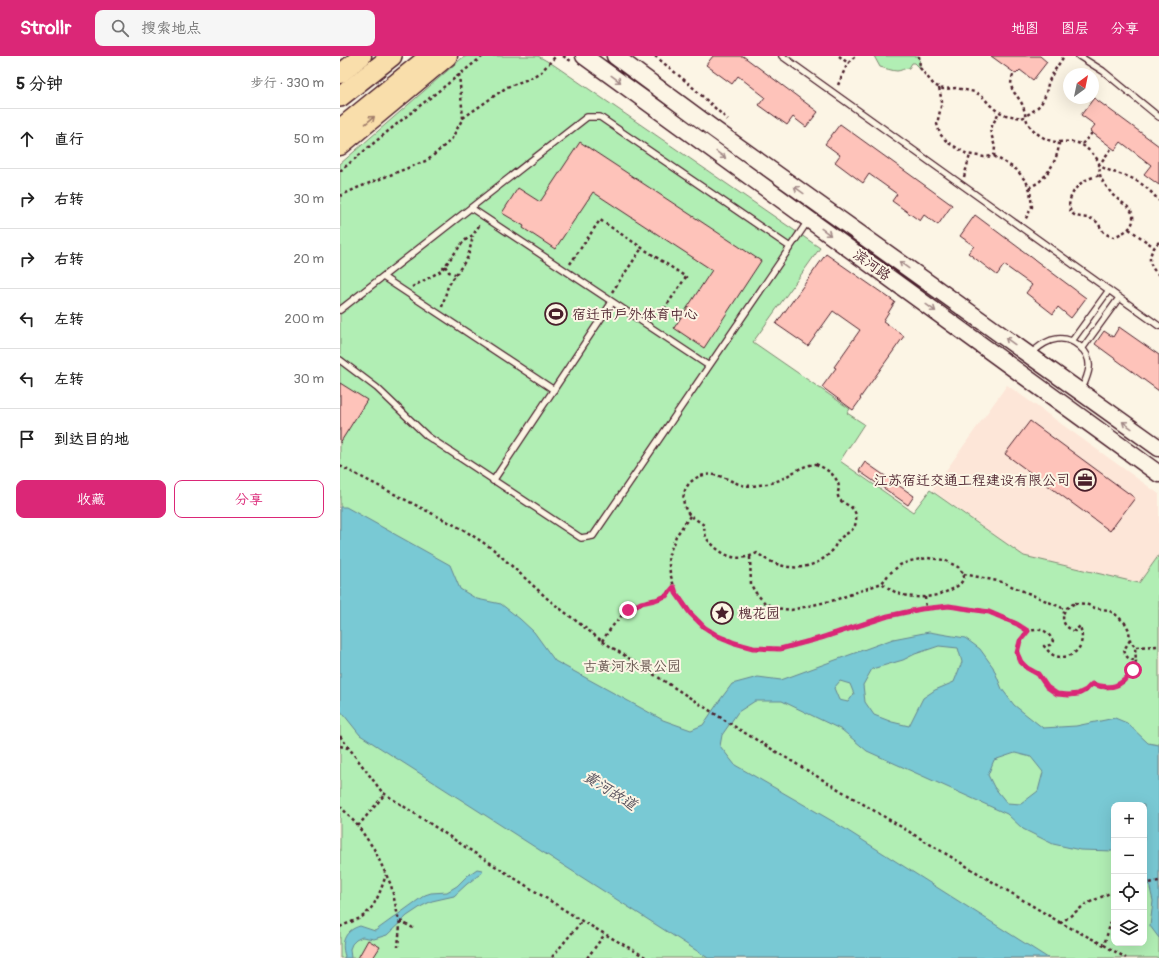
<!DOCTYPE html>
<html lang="zh">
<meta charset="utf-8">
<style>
:root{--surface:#fff;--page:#f6f6f6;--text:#222;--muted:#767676;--line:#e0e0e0;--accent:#db2777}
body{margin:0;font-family:Pangolin,"LXGW WenKai TC",sans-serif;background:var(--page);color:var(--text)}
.controls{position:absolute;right:12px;bottom:12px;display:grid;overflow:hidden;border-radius:8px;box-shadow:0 4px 16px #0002}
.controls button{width:36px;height:36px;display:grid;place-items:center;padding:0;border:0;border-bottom:1px solid var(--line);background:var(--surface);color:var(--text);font:20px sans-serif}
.compass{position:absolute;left:723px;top:12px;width:36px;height:36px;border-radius:50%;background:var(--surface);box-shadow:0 4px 16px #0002;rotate:33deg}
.stop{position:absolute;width:12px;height:12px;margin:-9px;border:3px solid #db2777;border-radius:50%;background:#fff}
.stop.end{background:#db2777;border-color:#fff;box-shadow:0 1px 4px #0008}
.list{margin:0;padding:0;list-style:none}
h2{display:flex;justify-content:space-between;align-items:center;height:52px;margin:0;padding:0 16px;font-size:17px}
h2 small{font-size:13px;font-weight:400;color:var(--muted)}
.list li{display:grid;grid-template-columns:26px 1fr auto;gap:12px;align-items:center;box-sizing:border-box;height:60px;padding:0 16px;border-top:1px solid var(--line)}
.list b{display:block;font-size:15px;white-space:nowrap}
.list em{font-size:13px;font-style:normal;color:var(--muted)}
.actions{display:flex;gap:8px;padding:12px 16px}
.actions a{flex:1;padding:9px 0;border:1px solid var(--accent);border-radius:8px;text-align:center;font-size:14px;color:var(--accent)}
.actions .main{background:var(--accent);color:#fff}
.icon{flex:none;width:22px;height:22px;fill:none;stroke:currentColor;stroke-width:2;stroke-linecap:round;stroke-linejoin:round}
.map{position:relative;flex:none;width:819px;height:902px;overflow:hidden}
header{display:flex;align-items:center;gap:24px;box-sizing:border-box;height:56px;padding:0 20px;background:var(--accent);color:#fff}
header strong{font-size:19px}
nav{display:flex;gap:22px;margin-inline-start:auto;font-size:14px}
.search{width:280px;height:36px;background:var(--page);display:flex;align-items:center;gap:10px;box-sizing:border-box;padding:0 14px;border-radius:8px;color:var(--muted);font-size:15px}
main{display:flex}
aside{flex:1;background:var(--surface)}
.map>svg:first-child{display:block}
.built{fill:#fde6d8}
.green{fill:#b1eeb4;stroke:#7e8670;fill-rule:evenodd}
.water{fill:#79c9d4;stroke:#668590;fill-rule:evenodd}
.building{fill:#fec3ba;stroke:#4a1f2b}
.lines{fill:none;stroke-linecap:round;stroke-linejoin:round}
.service-casing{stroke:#4a1f2b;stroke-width:8}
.secondary-casing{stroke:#4a1f2b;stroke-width:19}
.primary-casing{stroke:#4a1f2b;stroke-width:21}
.trunk-casing{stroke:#4a1f2b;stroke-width:22}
.path{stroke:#4a1f2b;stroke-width:2.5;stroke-dasharray:3 3;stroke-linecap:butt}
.service{stroke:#fcf5e5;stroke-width:5.5}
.secondary{stroke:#fcf5e5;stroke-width:16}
.primary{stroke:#f9deab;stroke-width:18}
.trunk{stroke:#f9deab;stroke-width:19}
.oneway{stroke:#a38a88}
.oneway2{stroke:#a27e6b}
.route{stroke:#db2777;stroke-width:5}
.labels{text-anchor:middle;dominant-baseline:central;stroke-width:4;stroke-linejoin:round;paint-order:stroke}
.street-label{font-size:14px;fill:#4a1f2b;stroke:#fcf5e5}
.poi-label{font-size:14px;fill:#4a1f2b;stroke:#fcf5e5;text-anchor:start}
.park-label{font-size:14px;fill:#64534d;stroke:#fcf5e5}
.water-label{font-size:15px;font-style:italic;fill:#58525e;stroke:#fcf5e5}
</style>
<header>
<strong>Strollr</strong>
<div class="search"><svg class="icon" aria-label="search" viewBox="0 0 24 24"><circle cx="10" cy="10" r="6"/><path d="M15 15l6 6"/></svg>搜索地点</div>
<nav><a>地图</a><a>图层</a><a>分享</a></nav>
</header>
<main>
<aside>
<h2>5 分钟<small>步行 · 330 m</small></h2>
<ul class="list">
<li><svg class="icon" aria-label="ahead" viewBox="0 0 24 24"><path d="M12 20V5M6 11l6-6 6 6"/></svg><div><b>直行</b></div><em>50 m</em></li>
<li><svg class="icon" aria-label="right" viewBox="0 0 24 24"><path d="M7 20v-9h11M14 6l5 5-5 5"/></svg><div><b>右转</b></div><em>30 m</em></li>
<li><svg class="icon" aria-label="right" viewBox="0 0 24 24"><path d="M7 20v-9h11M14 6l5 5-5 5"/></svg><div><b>右转</b></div><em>20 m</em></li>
<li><svg class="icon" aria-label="left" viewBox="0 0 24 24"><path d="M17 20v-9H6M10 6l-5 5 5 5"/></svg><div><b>左转</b></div><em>200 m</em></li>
<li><svg class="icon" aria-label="left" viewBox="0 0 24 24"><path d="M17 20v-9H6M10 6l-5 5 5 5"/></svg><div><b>左转</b></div><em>30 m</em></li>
<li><svg class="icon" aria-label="arrive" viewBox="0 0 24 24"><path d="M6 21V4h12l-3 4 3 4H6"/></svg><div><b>到达目的地</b></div></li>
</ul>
<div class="actions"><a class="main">收藏</a><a>分享</a></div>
</aside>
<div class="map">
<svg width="819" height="902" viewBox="0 0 819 902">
<rect width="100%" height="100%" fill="#fcf5e5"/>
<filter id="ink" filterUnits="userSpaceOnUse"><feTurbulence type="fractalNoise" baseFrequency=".025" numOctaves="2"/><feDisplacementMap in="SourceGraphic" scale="8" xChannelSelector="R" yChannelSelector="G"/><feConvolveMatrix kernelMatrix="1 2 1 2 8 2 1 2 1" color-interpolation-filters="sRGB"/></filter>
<g filter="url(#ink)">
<path class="built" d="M667 329 819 438V499L799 527 684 500 592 434Z"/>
<path class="green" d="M127 0H198L214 9 480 192 413 286 510 353 507 357 524 368 500 405 573 456 590 434 684 500 799 527 819 499V902H0V108L122 2ZM774 749H804V887H774Z
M534 0H579L580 12 575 7H572L569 12C564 12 561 15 557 15 553 15 544 12 540 11Z"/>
<path class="water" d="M0 451H6L110 509 120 533 137 543 161 548 180 563 194 576 215 605 323 664 351 674 363 669 380 644 392 628 418 621 441 624 553 583 589 576 625 582 640 593 653 611 662 633 674 649 703 672 736 670 775 662 787 667 808 687 819 689V882L810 870 813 845 804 807V749H774V795L740 794 713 788 683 773 667 758 527 695 502 674 442 645H415L398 656 382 679 380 690 395 709 494 766 708 902H368L20 679 0 654ZM599 590 618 592 622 606 614 626 595 634 583 642 569 670 552 666 534 659 525 646 523 629 532 613 563 604 575 598ZM500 625 510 628 514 638 508 646 499 644 494 632ZM675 697 691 701 703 716 698 735 681 748 667 747 654 731 648 719 654 704Z
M137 813 142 814 143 816 127 828 114 840 92 845 82 850 67 860 47 879 34 883 22 881 16 884 12 888 10 893 11 902H4L5 900C0 885 6 874 20 870L35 875 85 839 91 837 107 836 117 830 127 820Z"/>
<path class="building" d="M373 0H403L478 56 466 71 453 61 447 69 419 49 425 41 398 20 392 28 366 9Z
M651 0H700L707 6 693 24 680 14 676 18Z
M754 42 819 90V129L804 118 811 109 781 86 775 94 750 75 755 69 741 59Z
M500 68 612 149 598 169 584 159 580 165 552 145 557 138 529 118 523 127 495 106 500 99 485 88Z
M240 86 421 205 364 292 334 272 372 214 253 136 215 193 183 172 184 170 162 157 178 132 200 146Z
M635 159 746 242 731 262 718 251 713 258 686 237 692 229 664 209 657 219 628 197 634 190 620 180Z
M486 198 555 246 543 265 564 280 520 342 521 343 513 354 482 331 496 312 494 311 520 274 493 255 468 290 436 268Z
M779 271 819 299V335L755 288 764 275 773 281Z
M0 327 27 344 0 387Z
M690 365 795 442 770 475 665 398Z
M525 406 574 440 568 449 519 415Z
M28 884 40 891 33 902H18Z"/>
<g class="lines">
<g class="service-casing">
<path id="service" d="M442 0 819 270
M739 0 763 15 819 61
M131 152 369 310
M43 221 214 334
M0 254 247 61H260L450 191
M732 285 769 234
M742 293 779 242
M690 298C698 292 706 284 717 283 733 281 751 295 749 312 748 320 744 328 741 335
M0 304 37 332 87 380 241 482 253 480 468 165
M153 425 272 246"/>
</g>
<g class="secondary-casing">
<path id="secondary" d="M244 0 819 418
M275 0 375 74 819 392"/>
</g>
<g class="primary-casing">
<path id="primary" d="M0 18 22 0
M0 90 108 0"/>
</g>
<g class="trunk-casing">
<path id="trunk" d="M0 41 52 0
M0 73 90 0"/>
</g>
<path class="path" d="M223 0 231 5
M315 0 348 27 388 64
M499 0 508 7
M579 0 580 12 594 29 603 33 616 32 635 36 642 40 650 49 657 55 666 59 682 62C691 57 702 50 705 40 707 35 707 30 709 25 713 16 719 8 724 0
M673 19C668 33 674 35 681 46 686 54 684 64 691 71 696 78 707 85 716 86 726 86 737 84 745 91 750 95 757 101 759 107 760 112 759 117 761 122 763 127 768 132 771 137 778 146 795 151 793 164 792 174 782 177 774 181 758 177 763 169 754 164 748 160 739 163 733 158 724 150 733 134 740 128 745 123 754 121 760 119
M498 29C503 19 506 6 516 0
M599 32 602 46 597 68 600 78 607 86 627 98 644 101 654 100 655 91 650 74 659 56
M123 62 167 31 188 23 201 16 216 0
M742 88 752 77
M771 93 759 109C769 116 778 117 789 121 801 126 811 135 819 145
M654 100 677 114 687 127 690 134 692 151 685 164
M0 115 58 67 143 0
M624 121 630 99
M689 132C693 129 699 127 702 123 711 114 719 99 719 86
M0 140 17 132 88 104 111 84 123 62 119 18
M789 173 814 191
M819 186C808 197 806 208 819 219
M230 208 260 164 346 221 316 265
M105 210 109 216 115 218
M72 231 101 215 124 185 133 179 140 168
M272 236 302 192
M102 251 108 230 128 201 133 180
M476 408C486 413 497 419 499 431 499 434 497 437 498 440 500 450 518 447 516 465 515 477 503 477 498 485 495 488 495 492 492 495 471 518 440 515 417 497 400 506 385 502 372 488 370 486 367 484 366 481 365 477 364 473 364 469 360 466 355 463 351 460 345 456 342 445 344 438 347 423 364 415 379 420 387 422 394 427 402 429 410 431 418 429 426 428 447 425 455 410 476 408Z
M0 410 124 474 153 493 209 544 262 585 400 674 721 867
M350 460 336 480 328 501 330 517 336 537 350 557 364 571 378 580 395 587 413 592 440 593 481 582 548 560 581 553 609 550 649 556 677 568 687 575
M410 501 411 529 416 537 425 547 436 552 451 554 495 544 542 527 549 518 560 509 570 505 581 503 588 502 604 504 618 511 624 518C624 525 620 529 614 532 592 545 561 545 542 527
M624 518 662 526 725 553
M585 541 586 553
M735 547 746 548 755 552 768 554 775 558 785 567 789 574 790 584 795 591 796 605 793 614 786 624 776 630 764 632 752 628 746 635 738 638 729 639 717 638 707 631 698 618 687 612 681 606 677 597 680 585 687 575C701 573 706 572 713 585L710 589 704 590C706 593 709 596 713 599 722 604 736 599 740 590 743 583 742 577 740 570L735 575C723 571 721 564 725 553Z
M790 584 784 594C786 602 789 603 796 605
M262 585C272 570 284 553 301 547 318 541 320 547 334 531
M796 591 819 590
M0 680 42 736 133 796 242 865 307 902
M0 690 8 692
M0 750 18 770 34 793 51 829 60 869 58 891
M18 770 45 738
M804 828 819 825
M774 835 746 848 721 867 764 889 774 856
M60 865 73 872
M0 871C7 867 16 865 23 860 36 851 41 833 46 819
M764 889 786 902
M212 901 242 865
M247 902 265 878"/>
<use href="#service" class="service"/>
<use href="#secondary" class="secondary"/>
<use href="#primary" class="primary"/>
<use href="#trunk" class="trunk"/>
</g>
<defs><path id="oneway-shaft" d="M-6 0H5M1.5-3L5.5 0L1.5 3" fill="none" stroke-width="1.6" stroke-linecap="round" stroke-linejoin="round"/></defs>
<g class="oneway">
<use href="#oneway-shaft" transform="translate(276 23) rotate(36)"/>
<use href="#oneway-shaft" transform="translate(381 99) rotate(36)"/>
<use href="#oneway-shaft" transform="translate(459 134) rotate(-144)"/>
<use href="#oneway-shaft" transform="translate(486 176) rotate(36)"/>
<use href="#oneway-shaft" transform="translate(564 209) rotate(-144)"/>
<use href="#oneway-shaft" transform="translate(591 252) rotate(36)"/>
<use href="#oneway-shaft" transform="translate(670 285) rotate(-144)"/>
<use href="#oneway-shaft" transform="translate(787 369) rotate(-144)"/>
</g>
<use class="oneway2" href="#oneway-shaft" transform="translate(30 64) rotate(-40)"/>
</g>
<g class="lines" filter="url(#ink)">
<path class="route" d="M288 554 301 547 315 544 326 540 334 531 336 537 350 557 364 571 378 580 395 587 413 592 440 593 481 582 548 560 581 553 609 550 649 556 677 568 688 575 680 585 677 597 681 606 687 612 698 618 707 631 717 638 729 639 738 638 746 634 752 628C772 634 781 631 793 614"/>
</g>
<defs>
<g id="stadium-ring" transform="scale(1.15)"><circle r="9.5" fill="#fcf5e5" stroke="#4a1f2b" stroke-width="1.5"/><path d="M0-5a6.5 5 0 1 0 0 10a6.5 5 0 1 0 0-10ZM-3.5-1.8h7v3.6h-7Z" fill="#4a1f2b"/></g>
<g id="office-ring" transform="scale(1.15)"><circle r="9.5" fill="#fcf5e5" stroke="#4a1f2b" stroke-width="1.5"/><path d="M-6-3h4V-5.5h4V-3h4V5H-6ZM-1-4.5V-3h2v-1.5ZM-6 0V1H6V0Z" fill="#4a1f2b"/></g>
<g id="sight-ring" transform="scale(1.15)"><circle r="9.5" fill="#fcf5e5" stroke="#4a1f2b" stroke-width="1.5"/><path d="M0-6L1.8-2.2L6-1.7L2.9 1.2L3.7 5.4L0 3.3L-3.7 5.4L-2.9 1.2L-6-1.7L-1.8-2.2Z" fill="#4a1f2b"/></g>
</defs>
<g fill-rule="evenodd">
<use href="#stadium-ring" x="216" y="258"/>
<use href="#office-ring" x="745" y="424"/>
<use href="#sight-ring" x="382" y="557"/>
</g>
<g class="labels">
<g class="street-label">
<text transform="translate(532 209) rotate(36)">滨河路</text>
</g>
<g class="poi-label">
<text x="232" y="258">宿迁市户外体育中心</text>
<text x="730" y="424" text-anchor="end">江苏宿迁交通工程建设有限公司</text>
<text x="398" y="557">槐花园</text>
</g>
<g class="park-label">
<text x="292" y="610">古黄河水景公园</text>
</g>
<g class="water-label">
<text transform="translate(270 735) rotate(32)">黄河故道</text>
</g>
</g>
</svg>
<div class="controls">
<button>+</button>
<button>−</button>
<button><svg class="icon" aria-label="locate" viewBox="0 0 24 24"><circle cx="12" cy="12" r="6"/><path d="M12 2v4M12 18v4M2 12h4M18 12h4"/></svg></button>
<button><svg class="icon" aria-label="layers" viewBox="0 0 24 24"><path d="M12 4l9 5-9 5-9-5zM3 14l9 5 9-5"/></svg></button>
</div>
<svg class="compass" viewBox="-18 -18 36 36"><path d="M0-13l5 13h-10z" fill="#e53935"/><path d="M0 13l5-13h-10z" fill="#767676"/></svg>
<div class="stop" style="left:793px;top:614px"></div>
<div class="stop end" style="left:288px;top:554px"></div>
</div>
</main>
